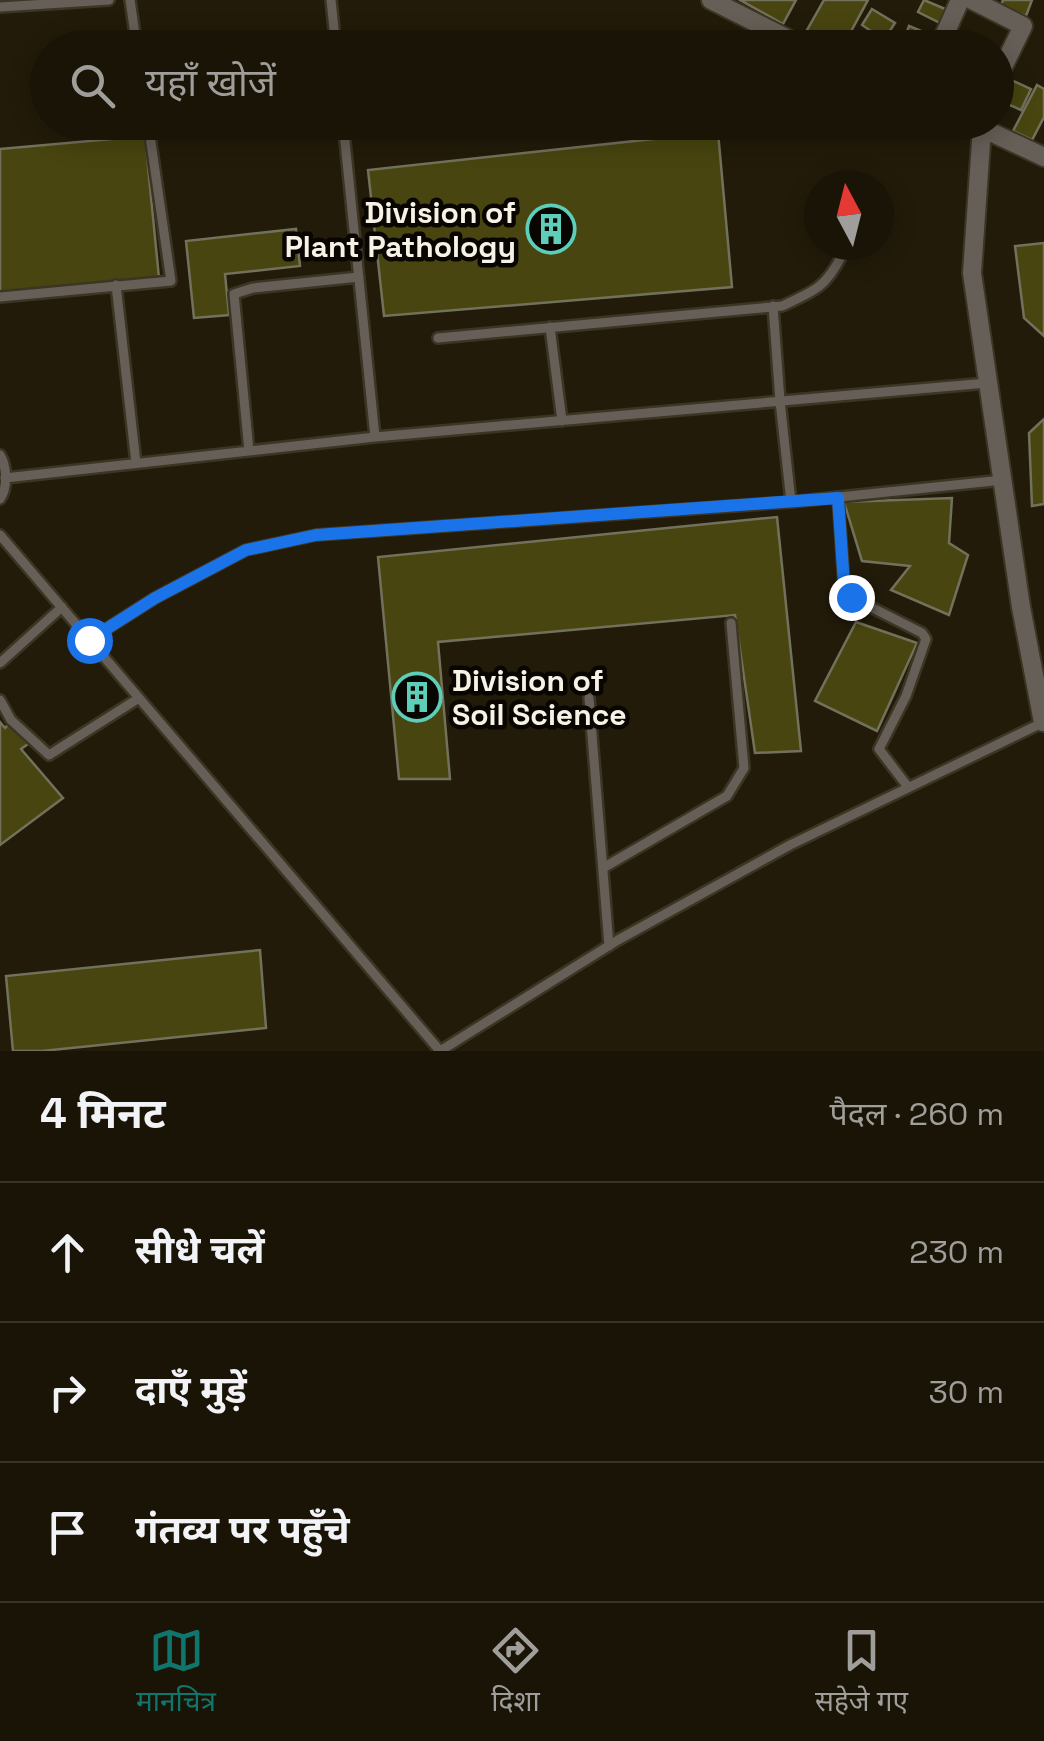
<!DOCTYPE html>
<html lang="hi">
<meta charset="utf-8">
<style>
:root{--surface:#1a1407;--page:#272115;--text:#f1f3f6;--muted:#9f9e9b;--line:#383328;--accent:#0f766e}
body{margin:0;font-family:"Space Grotesk","Noto Sans Devanagari",sans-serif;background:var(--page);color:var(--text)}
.compass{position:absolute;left:804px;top:170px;width:90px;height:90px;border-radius:50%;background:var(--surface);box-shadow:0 5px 25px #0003;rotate:353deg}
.stop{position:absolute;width:30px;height:30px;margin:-22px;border:8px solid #1a73e8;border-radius:50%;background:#fff}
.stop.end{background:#1a73e8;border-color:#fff;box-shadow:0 2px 10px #0008}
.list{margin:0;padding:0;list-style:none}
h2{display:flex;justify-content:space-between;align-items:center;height:130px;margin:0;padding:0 40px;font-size:42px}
h2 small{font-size:32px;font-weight:400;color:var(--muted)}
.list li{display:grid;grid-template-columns:65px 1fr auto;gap:30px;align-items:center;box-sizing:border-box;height:140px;padding:0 40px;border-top:2px solid var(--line)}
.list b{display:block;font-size:38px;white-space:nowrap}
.list em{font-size:32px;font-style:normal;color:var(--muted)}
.icon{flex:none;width:55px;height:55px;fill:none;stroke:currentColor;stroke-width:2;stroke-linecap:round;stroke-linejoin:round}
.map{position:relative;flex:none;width:1044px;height:1051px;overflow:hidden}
.search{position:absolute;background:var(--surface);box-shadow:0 5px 25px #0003;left:30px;right:30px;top:30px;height:110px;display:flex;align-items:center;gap:25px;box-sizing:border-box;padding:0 35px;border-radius:55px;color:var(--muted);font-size:38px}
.sheet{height:550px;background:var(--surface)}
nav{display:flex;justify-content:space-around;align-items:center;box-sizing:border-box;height:140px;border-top:2px solid var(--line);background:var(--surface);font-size:28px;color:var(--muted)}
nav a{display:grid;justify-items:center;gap:5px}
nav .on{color:var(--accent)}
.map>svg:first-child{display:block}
.building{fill:#484510;stroke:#72715b;stroke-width:2.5}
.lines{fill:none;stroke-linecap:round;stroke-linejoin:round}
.lane-casing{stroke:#3c3524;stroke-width:14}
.street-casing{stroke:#3c3524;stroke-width:22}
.lane{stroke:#665f58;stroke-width:9}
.street{stroke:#665f58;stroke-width:18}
.route{stroke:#1a73e8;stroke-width:12}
.labels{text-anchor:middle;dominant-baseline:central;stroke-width:9;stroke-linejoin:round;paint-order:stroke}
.poi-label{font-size:30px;font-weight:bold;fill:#f7f2e6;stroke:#090602;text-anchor:end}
</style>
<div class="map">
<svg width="1044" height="1051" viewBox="0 0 1044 1051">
<rect width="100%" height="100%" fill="#221b09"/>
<path class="building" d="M740 0H796L783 24Z
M824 0H868L842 48 807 30Z
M924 0 950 11 944 25 918 12Z
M1003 0H1032L1026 16 1000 7Z
M872 9 895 23 884 40 862 25Z
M909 26 938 38 934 48 905 37Z
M1000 75 1031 89 1021 110 996 99V82Z
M1037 85 1044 89V117L1032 140 1013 131Z
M718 132 732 287 384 316 368 170Z
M145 136 159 278 0 292V149Z
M296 229 300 266 225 274 229 315 194 318 186 241Z
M1044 243V336L1024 318 1015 246Z
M1044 419V504L1032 506 1029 433Z
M952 498 949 543 968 555 949 615 891 590 910 566 862 561 844 502Z
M777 517 801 751 755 753 735 615 438 642 450 779H399L378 557Z
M856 622 917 643 877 731 815 701Z
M0 722 5 728 9 724 28 744 21 749 63 798 0 845Z
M260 950 266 1028 42 1051H13L6 976Z"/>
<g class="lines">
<g class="lane-casing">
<path id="lane" d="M130 0 137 48
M331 0 336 48
M0 7 109 0
M343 122 375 437
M116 285 136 463
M0 297 171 281 148 122
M773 306 780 401 791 502
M550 327 562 421
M438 338 782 306C815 291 826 287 842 255
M249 451 234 294 253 288 359 277
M0 455C7 466 8 488 0 499
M5 478 375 437 987 383
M838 497 844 584 851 597 922 633 926 639 906 696 879 749 908 787
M0 535 440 1051 618 940 790 845 1044 722
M89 640 155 598 246 550 316 535 791 502 1003 480
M0 663 62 607
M589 698 609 946
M0 700 11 720 49 755 139 698
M603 868 727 796 744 768 731 623"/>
</g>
<g class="street-casing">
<path id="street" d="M711 0 806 48
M960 0 944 36 962 48
M972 0 1023 26 1003 67 996 65
M969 122 1044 157
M982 128 972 273 1021 607 1043 722"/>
</g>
<use href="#lane" class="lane"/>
<use href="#street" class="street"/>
</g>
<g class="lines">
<path class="route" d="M89 640 155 598 246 550 316 535 838 498 844 584 851 597"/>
</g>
<defs>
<g id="building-ring" transform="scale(2.5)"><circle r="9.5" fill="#090602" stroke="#5dceba" stroke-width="1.5"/><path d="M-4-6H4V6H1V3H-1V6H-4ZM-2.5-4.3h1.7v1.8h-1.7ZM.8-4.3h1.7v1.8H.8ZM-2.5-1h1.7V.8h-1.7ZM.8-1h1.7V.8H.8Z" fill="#5dceba"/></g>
</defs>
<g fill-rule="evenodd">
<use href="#building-ring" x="551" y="229"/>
<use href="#building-ring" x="417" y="697"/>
</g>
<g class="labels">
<g class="poi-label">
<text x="516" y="212">Division of<tspan x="516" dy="34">Plant Pathology</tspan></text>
<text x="452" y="680" text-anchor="start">Division of<tspan x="452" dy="34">Soil Science</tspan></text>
</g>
</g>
</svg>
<svg class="compass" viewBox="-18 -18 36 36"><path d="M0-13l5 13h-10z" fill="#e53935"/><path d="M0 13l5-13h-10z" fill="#9f9e9b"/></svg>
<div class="stop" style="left:89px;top:640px"></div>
<div class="stop end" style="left:851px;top:597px"></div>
<div class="search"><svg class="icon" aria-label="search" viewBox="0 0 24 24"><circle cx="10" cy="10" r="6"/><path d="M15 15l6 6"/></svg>यहाँ खोजें</div>
</div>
<section class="sheet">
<h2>4 मिनट<small>पैदल · 260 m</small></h2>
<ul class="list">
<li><svg class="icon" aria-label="ahead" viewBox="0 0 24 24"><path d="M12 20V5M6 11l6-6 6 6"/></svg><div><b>सीधे चलें</b></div><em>230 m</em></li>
<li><svg class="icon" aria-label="right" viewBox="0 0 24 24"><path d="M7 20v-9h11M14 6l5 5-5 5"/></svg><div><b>दाएँ मुड़ें</b></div><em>30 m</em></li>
<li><svg class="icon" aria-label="arrive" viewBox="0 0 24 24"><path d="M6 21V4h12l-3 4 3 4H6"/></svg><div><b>गंतव्य पर पहुँचे</b></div></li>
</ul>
</section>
<nav>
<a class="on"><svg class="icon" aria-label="map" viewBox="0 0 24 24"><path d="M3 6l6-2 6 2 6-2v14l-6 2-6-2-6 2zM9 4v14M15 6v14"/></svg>मानचित्र</a>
<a><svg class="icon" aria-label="directions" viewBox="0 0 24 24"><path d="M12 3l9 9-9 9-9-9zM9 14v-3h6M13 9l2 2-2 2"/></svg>दिशा</a>
<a><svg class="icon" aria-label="saved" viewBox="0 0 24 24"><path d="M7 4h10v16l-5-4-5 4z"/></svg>सहेजे गए</a>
</nav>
